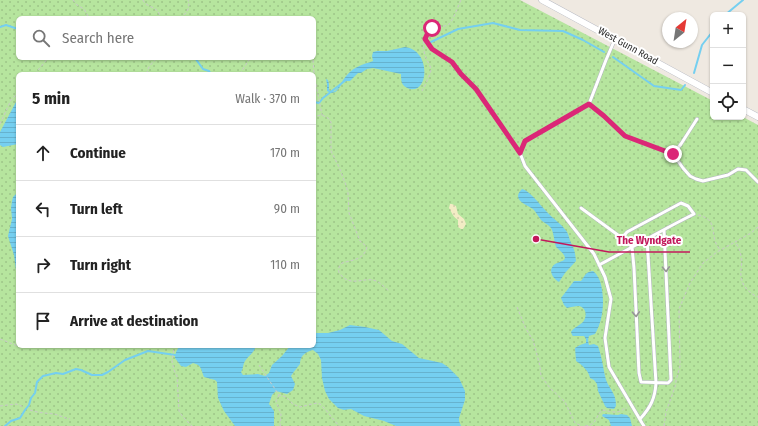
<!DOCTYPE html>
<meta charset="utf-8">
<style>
:root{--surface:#fff;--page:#f2f2f2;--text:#222;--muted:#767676;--line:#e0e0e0}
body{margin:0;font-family:"Fira Sans Condensed",sans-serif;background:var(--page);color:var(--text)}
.controls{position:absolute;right:12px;top:12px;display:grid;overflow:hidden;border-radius:6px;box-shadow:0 1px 3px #0004}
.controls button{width:36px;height:36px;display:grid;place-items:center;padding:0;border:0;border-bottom:1px solid var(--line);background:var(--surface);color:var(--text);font:20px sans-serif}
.compass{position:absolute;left:662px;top:12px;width:36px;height:36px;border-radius:50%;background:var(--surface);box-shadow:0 1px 3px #0004;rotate:30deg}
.stop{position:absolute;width:12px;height:12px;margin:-9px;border:3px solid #db2777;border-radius:50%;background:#fff}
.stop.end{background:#db2777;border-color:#fff;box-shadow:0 1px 4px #0008}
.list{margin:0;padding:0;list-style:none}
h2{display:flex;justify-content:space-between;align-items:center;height:52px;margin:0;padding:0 16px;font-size:17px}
h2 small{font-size:13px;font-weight:400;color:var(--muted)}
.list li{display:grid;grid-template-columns:26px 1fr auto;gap:12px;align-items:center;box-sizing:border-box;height:56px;padding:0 16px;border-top:1px solid var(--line)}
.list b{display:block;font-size:15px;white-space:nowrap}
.list em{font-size:13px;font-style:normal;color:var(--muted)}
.icon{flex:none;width:22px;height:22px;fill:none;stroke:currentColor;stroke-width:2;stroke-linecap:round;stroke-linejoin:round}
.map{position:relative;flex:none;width:758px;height:426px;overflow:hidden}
.search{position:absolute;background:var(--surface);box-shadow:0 1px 3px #0004;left:16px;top:16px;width:300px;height:44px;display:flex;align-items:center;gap:10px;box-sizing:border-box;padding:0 14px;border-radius:6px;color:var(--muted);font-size:15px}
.panel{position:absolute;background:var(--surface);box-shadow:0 1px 3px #0004;left:16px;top:72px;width:300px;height:276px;border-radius:6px}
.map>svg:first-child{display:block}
.grass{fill:url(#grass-dots);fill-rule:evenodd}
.sand{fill:url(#sand-dots)}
.water{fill:url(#water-rules)}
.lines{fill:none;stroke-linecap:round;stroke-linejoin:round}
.stream{stroke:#75cff0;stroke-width:2}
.lane-casing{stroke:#b4b7c1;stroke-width:4}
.street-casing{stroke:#b4b7c1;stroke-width:7}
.path{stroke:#c9c9c9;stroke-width:1;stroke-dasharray:3 2;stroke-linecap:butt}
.lane{stroke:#fff;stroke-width:3}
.street{stroke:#fff;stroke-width:6}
.oneway{stroke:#969696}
.route{stroke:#db2777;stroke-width:5}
.labels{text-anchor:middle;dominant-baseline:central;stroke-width:4;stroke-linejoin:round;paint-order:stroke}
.street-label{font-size:10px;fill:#2e2e2e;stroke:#fff}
.leader{fill:none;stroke:#c2185b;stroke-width:1.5}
.callout-dot{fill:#c2185b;stroke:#fff;stroke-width:1.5}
.callout-label{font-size:11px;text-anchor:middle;font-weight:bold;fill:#c2185b;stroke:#fff;stroke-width:4;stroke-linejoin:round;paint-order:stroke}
</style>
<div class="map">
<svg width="758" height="426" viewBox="0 0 758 426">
<defs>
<pattern id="grass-dots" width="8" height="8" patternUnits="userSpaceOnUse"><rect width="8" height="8" fill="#b6e59e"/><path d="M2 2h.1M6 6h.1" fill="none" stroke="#9dc588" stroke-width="1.8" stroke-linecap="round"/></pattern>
<pattern id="sand-dots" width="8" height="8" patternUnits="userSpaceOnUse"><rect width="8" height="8" fill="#f3ecc5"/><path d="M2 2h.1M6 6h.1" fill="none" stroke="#d1cbaa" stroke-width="1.8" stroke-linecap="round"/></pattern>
<pattern id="water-rules" width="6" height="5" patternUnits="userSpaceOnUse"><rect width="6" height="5" fill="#75cff0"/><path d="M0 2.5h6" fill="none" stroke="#66b2ce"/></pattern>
</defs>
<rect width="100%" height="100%" fill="#efe9e1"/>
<path class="grass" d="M0 0H520L713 101V117H743L758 125V426H0ZM18 18H314V58H18ZM18 74H314V346H18Z"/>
<path class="sand" d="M450 204H452L456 206 458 214 464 219 466 224 463 229H461L458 227V220C453 217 452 213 449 208Z"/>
<path class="water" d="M405 47C431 50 429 93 410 89 407 88 403 86 402 83 401 80 401 77 401 74L373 68 367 69 361 73H358L350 81H344C339 87 336 97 327 91V84L326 79 328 80 329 84V90C331 91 333 92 335 91 338 89 344 78 347 75 355 66 362 65 373 61L372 56 373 52 377 51H387Z
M18 101V144L3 147 0 145V132L16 102Z
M522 189C530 191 541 206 547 212 553 219 562 224 567 232 569 235 569 239 571 243 575 250 575 253 576 261L565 273 559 282C554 279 548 272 553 266 555 263 561 262 564 260L565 258C564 253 560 251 556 247 554 241 554 233 551 228 548 224 544 223 541 220 538 216 536 212 533 209 526 204 511 200 522 189Z
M18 192V285L14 255 8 236 12 219 11 208 12 201 13 197Z
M593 271C597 274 598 277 600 281 605 297 604 319 595 334L589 336C588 339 588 342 589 345L594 344 598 346C602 357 603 368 606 380 610 390 616 393 616 406L614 409 607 408 605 406 598 391 597 384 594 380 590 378C589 371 582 365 576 361L575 348 580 345 586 343V339L584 336H573L572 335 571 332C574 327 579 326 583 322 587 317 587 308 579 306 575 306 571 307 567 308L564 305 561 298 574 281H581C585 276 585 272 593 271Z
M350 325 365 327 379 330 392 341 402 344 419 358 442 363 448 367 459 378 465 391V400L459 418V421L461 426H396L384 421 364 416 351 409 344 410 338 408 329 399 325 391 322 378 321 360 318 354 313 350C305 352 300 356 300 364L293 373 291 376 295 384 293 390 287 394 276 391 272 395 269 404 274 411V426H235L224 411 218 398 217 382 215 380 204 377C201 370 202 365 193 363L186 367 181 366 175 358C175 353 177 349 180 346H256C253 355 247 356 244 363 243 366 243 369 241 372L243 375 258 374 265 376 269 373 272 365 282 356 290 346H314V333H328L340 330Z
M603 414 618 415 621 414 627 415 630 418 632 426H611L609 420 602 416Z"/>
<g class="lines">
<path class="stream" d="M725 15 743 0
M0 27 6 25 18 29
M431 42 458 29 493 23 520 30 563 31 583 40 604 52
M613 57 654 86 681 90 685 85
M195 58 203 69 209 71 211 74
M694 73 702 45 713 31
M314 102 319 103 323 98 346 80
M5 426 11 421 20 418 25 410 29 405 31 398 35 393 37 382 43 376 56 373 63 374 76 369 81 370 92 375H102L108 372 125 360 148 351 175 355"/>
<g class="lane-casing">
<path id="lane" d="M615 39 606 60 589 104 525 141 520 153 525 166 594 254 605 277 611 299 605 338 609 367 642 423 644 426
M589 104 604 116 625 136 673 154 683 168 690 176 696 179 703 181 728 175 738 169 746 170 758 182
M673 154 681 144 697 119
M581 208 622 238
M599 265C631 248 662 230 694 214L688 206 681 203 627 232 622 238 632 247 634 268 639 373 641 382 668 383 671 380 664 230
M640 419C651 407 655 398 656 383L647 239"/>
</g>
<g class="street-casing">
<path id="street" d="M542 0 713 93
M743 109 758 117"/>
</g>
<path class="path" d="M73 0 77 5 84 9 89 18
M143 0C147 9 159 5 160 18
M180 18C186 14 191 8 188 0
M425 39 432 49 452 62 461 74 475 89 517 149
M313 60 314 73
M35 74 48 58
M147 74C147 66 153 63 157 58
M240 74 250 58
M314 74 322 115
M422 91C425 85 430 76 431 70 431 67 429 64 428 62 423 53 422 43 426 35 433 22 444 30 450 23 454 18 458 6 461 0
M314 119 316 116 322 115 328 118 331 122V151L339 167 346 185 348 193 349 213 360 241 367 247C364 260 352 260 342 263 339 266 337 270 340 274 350 287 362 278 373 280 379 281 384 287 389 291
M0 124 11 100 18 93
M698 215C715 219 712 228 715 241 716 244 718 247 720 250
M758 227 751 233 735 242C738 246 741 251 741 257 743 263 740 269 741 276 741 285 750 294 758 297
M517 307 526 329 533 340 540 366 541 376 550 388 565 402 575 423 582 426
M0 339 18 346
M20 346 27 347 31 346
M176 346 174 348 172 361 174 370 177 376 179 411 183 417 192 426
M259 365 279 395 286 397 293 404 300 407 312 404 317 403 320 404 325 409 339 426
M279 395 276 401 281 414 280 425 281 426
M0 406 16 404 24 407
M30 410C38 413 46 413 54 414 59 415 64 418 70 419
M585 426C597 425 595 417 602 410 611 411 617 415 625 408H627
M664 426 666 412 675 387 676 381 680 366 679 309 690 283 703 263 717 252 735 242"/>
<use href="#lane" class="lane"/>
<use href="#street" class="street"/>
</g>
<defs><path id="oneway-chevron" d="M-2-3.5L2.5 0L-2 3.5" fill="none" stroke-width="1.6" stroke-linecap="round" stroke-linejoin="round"/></defs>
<g class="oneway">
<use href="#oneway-chevron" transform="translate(666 269) rotate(87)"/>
<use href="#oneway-chevron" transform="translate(636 314) rotate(87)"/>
</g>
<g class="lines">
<path class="route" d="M432 28 429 30 425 39 432 49 452 62 461 74 476 89 520 153 525 141 589 104 604 116 625 136 673 154"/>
</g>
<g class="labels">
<g class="street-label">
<text transform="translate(628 46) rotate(29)">West Gunn Road</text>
</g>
</g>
<path class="leader" d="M536 239L609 252H690"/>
<circle class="callout-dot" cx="536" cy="239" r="4"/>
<g class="callout-label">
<text x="649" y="244">The Wyndgate</text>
</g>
</svg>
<div class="controls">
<button>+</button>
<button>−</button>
<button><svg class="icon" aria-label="locate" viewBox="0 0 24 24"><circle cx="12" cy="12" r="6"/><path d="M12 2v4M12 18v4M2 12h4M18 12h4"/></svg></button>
</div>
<svg class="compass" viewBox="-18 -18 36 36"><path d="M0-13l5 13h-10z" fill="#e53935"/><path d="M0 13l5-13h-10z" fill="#767676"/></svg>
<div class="stop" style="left:432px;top:28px"></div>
<div class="stop end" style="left:673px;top:154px"></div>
<div class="search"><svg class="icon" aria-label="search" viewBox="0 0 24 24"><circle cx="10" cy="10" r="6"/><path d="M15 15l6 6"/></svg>Search here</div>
<section class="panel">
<h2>5 min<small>Walk · 370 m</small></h2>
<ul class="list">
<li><svg class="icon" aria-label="ahead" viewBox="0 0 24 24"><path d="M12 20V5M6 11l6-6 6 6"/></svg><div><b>Continue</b></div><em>170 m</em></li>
<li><svg class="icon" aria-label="left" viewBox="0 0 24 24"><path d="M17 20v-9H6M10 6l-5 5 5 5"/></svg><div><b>Turn left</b></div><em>90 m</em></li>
<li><svg class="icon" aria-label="right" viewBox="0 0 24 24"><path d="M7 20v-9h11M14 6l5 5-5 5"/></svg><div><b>Turn right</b></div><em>110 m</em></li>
<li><svg class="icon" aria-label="arrive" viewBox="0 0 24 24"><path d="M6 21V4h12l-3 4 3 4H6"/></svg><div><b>Arrive at destination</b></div></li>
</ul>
</section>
</div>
